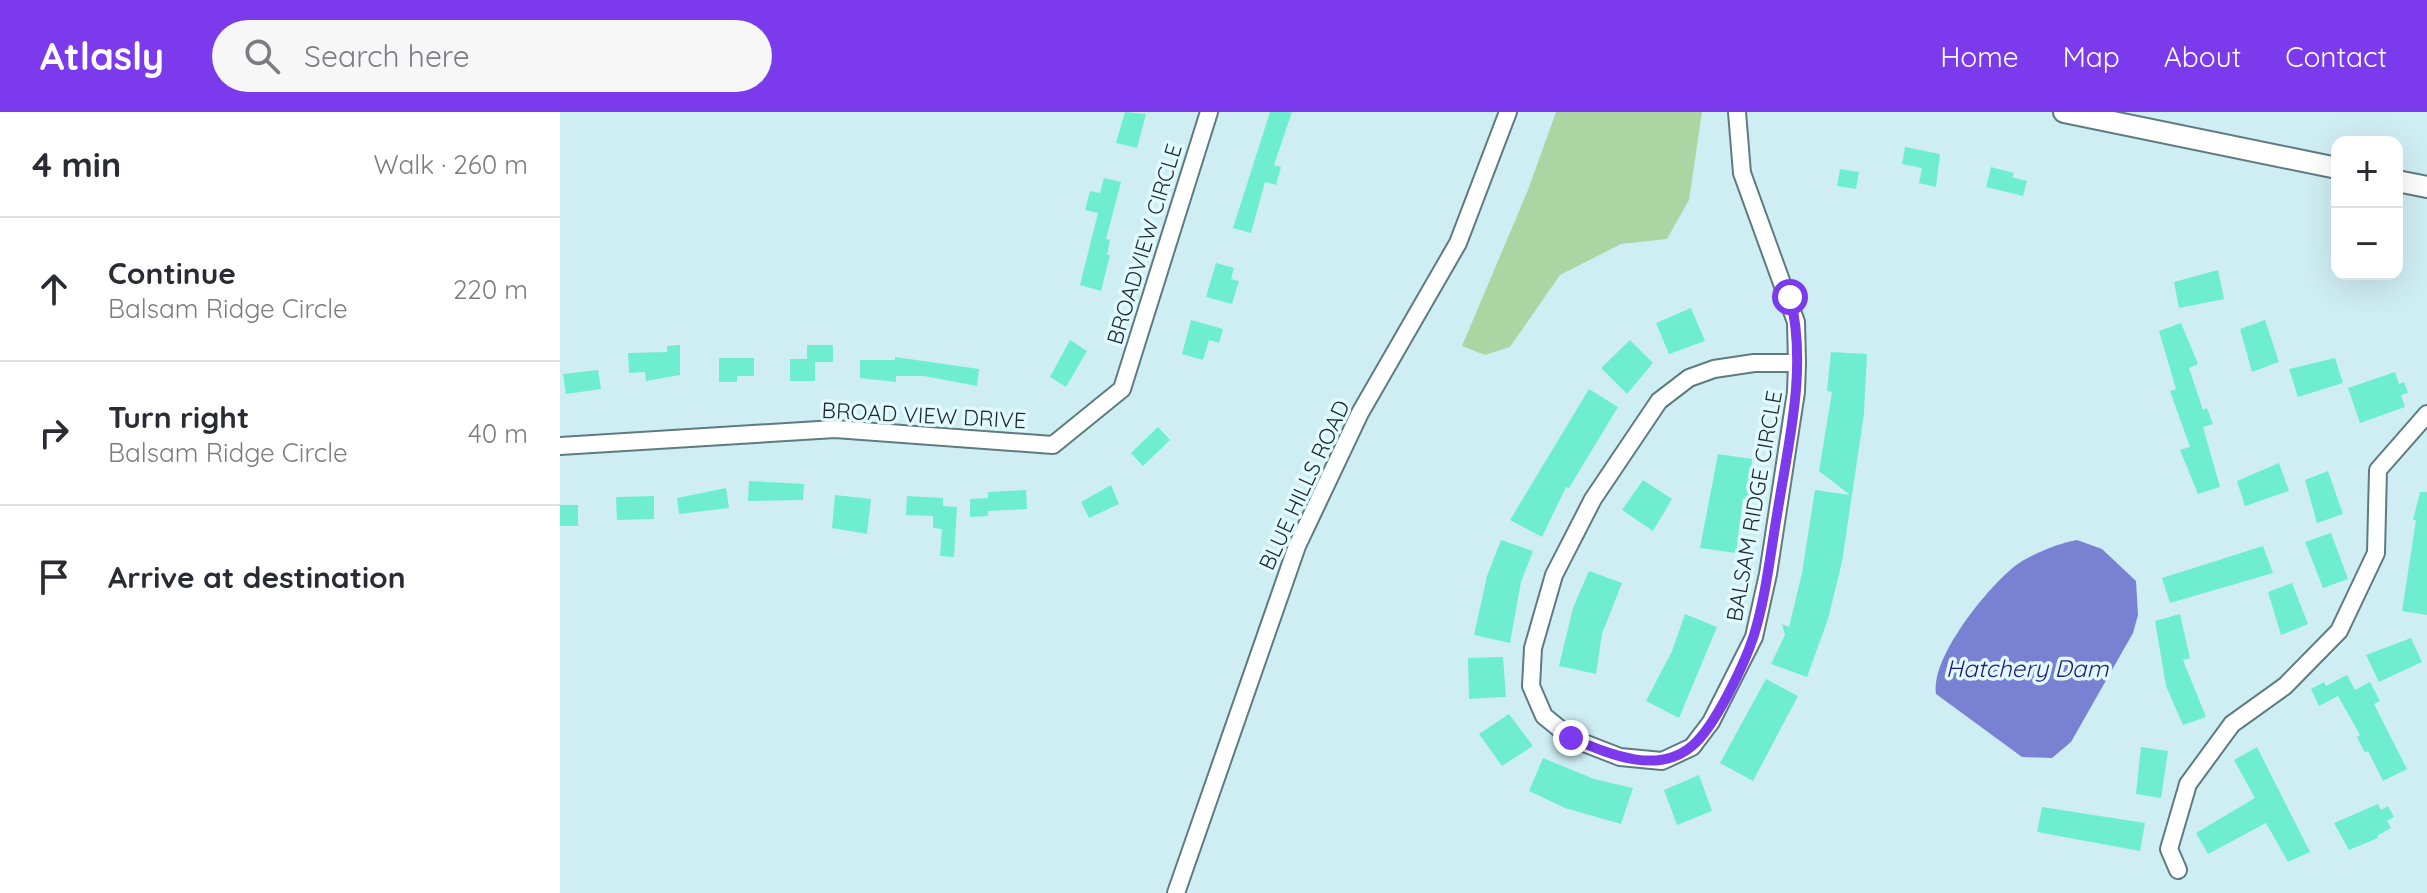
<!DOCTYPE html>
<meta charset="utf-8">
<style>
:root{--surface:#fff;--page:#f7f7f7;--text:#2b2b33;--muted:#7c7c81;--line:#e1e1e2;--accent:#7c3aed}
body{margin:0;font-family:Quicksand,sans-serif;background:var(--page);color:var(--text)}
.controls{position:absolute;right:24px;top:24px;display:grid;overflow:hidden;border-radius:16px;box-shadow:0 8px 32px #0002}
.controls button{width:72px;height:72px;display:grid;place-items:center;padding:0;border:0;border-bottom:2px solid var(--line);background:var(--surface);color:var(--text);font:40px sans-serif}
.stop{position:absolute;width:24px;height:24px;margin:-18px;border:6px solid #7c3aed;border-radius:50%;background:#fff}
.stop.end{background:#7c3aed;border-color:#fff;box-shadow:0 2px 8px #0008}
.list{margin:0;padding:0;list-style:none}
h2{display:flex;justify-content:space-between;align-items:center;height:104px;margin:0;padding:0 32px;font-size:34px}
h2 small{font-size:26px;font-weight:400;color:var(--muted)}
.list li{display:grid;grid-template-columns:52px 1fr auto;gap:24px;align-items:center;box-sizing:border-box;height:144px;padding:0 32px;border-top:2px solid var(--line)}
.list b{display:block;font-size:30px;white-space:nowrap}
.list p{margin:0;font-size:26px;white-space:nowrap;color:var(--muted)}
.list em{font-size:26px;font-style:normal;color:var(--muted)}
.icon{flex:none;width:44px;height:44px;fill:none;stroke:currentColor;stroke-width:2;stroke-linecap:round;stroke-linejoin:round}
.map{position:relative;flex:none;width:1867px;height:781px;overflow:hidden}
header{display:flex;align-items:center;gap:48px;box-sizing:border-box;height:112px;padding:0 40px;background:var(--accent);color:#fff}
header strong{font-size:38px}
nav{display:flex;gap:44px;margin-inline-start:auto;font-size:28px}
.search{width:560px;height:72px;background:var(--page);display:flex;align-items:center;gap:20px;box-sizing:border-box;padding:0 28px;border-radius:44px;color:var(--muted);font-size:30px}
main{display:flex}
aside{flex:1;background:var(--surface)}
.map>svg:first-child{display:block}
.green{fill:#acd5a4}
.water{fill:#7981d3}
.building{fill:#6eeecf}
.lines{fill:none;stroke-linecap:round;stroke-linejoin:round}
.minor-casing{stroke:#5e7b7f;stroke-width:20}
.tertiary-casing{stroke:#5e7b7f;stroke-width:24}
.minor{stroke:#fff;stroke-width:16}
.tertiary{stroke:#fff;stroke-width:20}
.route{stroke:#7c3aed;stroke-width:10}
.labels{text-anchor:middle;dominant-baseline:central;stroke-width:7;stroke-linejoin:round;paint-order:stroke}
.street-label{font-size:22px;fill:#1e2a2c;stroke:#e1faff}
.water-label{font-size:24px;font-style:italic;fill:#261b7b;stroke:#e1faff}
</style>
<header>
<strong>Atlasly</strong>
<div class="search"><svg class="icon" aria-label="search" viewBox="0 0 24 24"><circle cx="10" cy="10" r="6"/><path d="M15 15l6 6"/></svg>Search here</div>
<nav><a>Home</a><a>Map</a><a>About</a><a>Contact</a></nav>
</header>
<main>
<aside>
<h2>4 min<small>Walk · 260 m</small></h2>
<ul class="list">
<li><svg class="icon" aria-label="ahead" viewBox="0 0 24 24"><path d="M12 20V5M6 11l6-6 6 6"/></svg><div><b>Continue</b><p>Balsam Ridge Circle</p></div><em>220 m</em></li>
<li><svg class="icon" aria-label="right" viewBox="0 0 24 24"><path d="M7 20v-9h11M14 6l5 5-5 5"/></svg><div><b>Turn right</b><p>Balsam Ridge Circle</p></div><em>40 m</em></li>
<li><svg class="icon" aria-label="arrive" viewBox="0 0 24 24"><path d="M6 21V4h12l-3 4 3 4H6"/></svg><div><b>Arrive at destination</b></div></li>
</ul>
</aside>
<div class="map">
<svg width="1867" height="781" viewBox="0 0 1867 781">
<rect width="100%" height="100%" fill="#cfeef4"/>
<path class="green" d="M996 0H1142L1129 88 1107 127 1061 132 1000 163 950 235 925 243 902 234 968 78Z"/>
<path class="water" d="M1517 428 1542 437 1576 469 1578 503 1573 521 1511 630 1492 646 1462 645 1376 582C1370 546 1427 476 1455 454 1469 443 1499 431 1517 428Z"/>
<path class="building" d="M565 0 586 2 577 36 556 31Z
M710 0H732L714 53 721 55 716 73 705 70 691 121 673 116Z
M1345 35 1380 42 1376 75 1359 71 1362 56 1342 52Z
M1431 55 1454 61 1452 65 1467 69 1463 84 1426 75Z
M1280 57 1299 60 1296 77 1277 74Z
M544 66 561 70 546 127 550 128 547 143H550L541 179 520 173 538 101 525 98 530 79 540 81Z
M656 151 674 156 671 167 679 169 672 192 646 185Z
M1658 158 1664 187 1619 196 1614 170Z
M1131 196 1145 229 1109 242 1096 211Z
M631 208 663 217 659 231 649 228 643 248 622 242Z
M1705 208 1719 250 1692 260 1680 217Z
M1621 211 1638 252 1629 256 1643 298 1647 296 1653 312 1643 315 1660 375 1638 382 1620 338 1630 335 1610 279 1616 277 1599 219Z
M510 228 527 239 506 275 490 265Z
M1070 228 1093 251 1067 282 1041 256Z
M120 233V263L86 269 85 260 69 261 68 241 107 240V234Z
M247 233H273V250H255V269H230V247H247Z
M1271 240 1307 242 1304 302 1282 450 1268 507 1247 565 1211 552 1225 523 1222 512 1229 515 1242 461 1255 378 1290 383 1259 359 1272 280 1267 279Z
M335 245 419 257 417 274 364 264H336V270L300 266V248H335Z
M159 246H194V264H177V270H159Z
M1775 246 1783 271 1738 285 1729 257Z
M38 258 41 277 6 282 3 262Z
M1835 260 1839 272 1844 270 1848 281 1841 283 1845 295 1800 311 1788 276Z
M1029 277 1058 295 1009 376 1006 375 982 425 950 408Z
M598 315 610 328 583 354 571 341Z
M1158 342 1192 347 1189 387 1183 386 1176 441 1140 436Z
M1719 351 1729 379 1685 394 1677 369Z
M1768 359 1783 402 1757 411 1745 368Z
M1083 368 1112 387 1093 419 1062 398Z
M189 369 244 372 243 388 188 389Z
M551 373 559 392 529 406 521 390Z
M166 376 169 396 119 402 117 386Z
M466 378 467 397 428 399V404L410 405V387L428 386V380Z
M1860 380H1867V503L1842 499 1856 408H1853Z
M275 383 311 387 307 422 272 416Z
M94 384V407L57 408 56 385Z
M347 384 383 386V394L397 395 394 445 380 444 382 417 373 416V404L346 403Z
M0 393H18V414H0Z
M1771 421 1788 467 1763 476 1745 430Z
M941 428 973 439 961 470 950 531 914 523 927 464Z
M1703 434 1713 461 1610 491 1602 466Z
M1029 459 1062 471 1042 522 1036 562 999 554 1013 496Z
M1732 471 1748 512 1721 523 1708 480Z
M1125 502 1157 515 1119 606 1086 589 1112 539Z
M1620 502 1630 546 1623 548 1646 605 1623 613 1606 574 1595 509Z
M1851 526 1862 550 1819 570 1806 543Z
M943 545 946 585 909 587 908 546Z
M1787 563 1795 578 1810 570 1820 589 1814 592 1847 657 1823 669 1808 639 1805 641 1797 625 1800 623 1778 584 1759 594 1751 577 1764 570 1766 574Z
M1206 567 1238 584 1193 669 1160 651Z
M949 602 973 634 942 654 919 622Z
M1581 635 1608 639 1601 686 1576 682Z
M1697 635 1750 740 1728 750 1706 711 1648 742 1636 721 1695 686 1674 648Z
M983 646 1034 667 1073 676 1061 712 1005 696 969 679Z
M1139 663 1152 699 1117 713 1104 678Z
M1818 692 1821 698 1828 694 1834 705 1827 709 1831 716 1817 724 1818 726 1789 738 1774 711Z
M1482 695 1585 711 1580 739 1477 720Z"/>
<g class="lines">
<g class="minor-casing">
<path id="minor" d="M1177 0 1182 61 1236 210 1237 251
M1194 251H1237L1236 280 1208 462 1194 525 1151 610 1132 635 1102 649 1060 645 1011 626 984 604 971 574 973 536 994 463 1033 387 1099 289 1129 266 1154 257Z
M0 334 275 317 493 333 562 277 649 0
M1618 758 1609 737 1628 672 1672 612 1725 574 1779 519 1816 441 1818 358 1867 302
M616 781 737 434 800 301 898 131 948 0"/>
</g>
<g class="tertiary-casing">
<path id="tertiary" d="M1504 0 1777 56
M1837 69 1867 75"/>
</g>
<use href="#minor" class="minor"/>
<use href="#tertiary" class="tertiary"/>
</g>
<g class="lines">
<path class="route" d="M1011 626C1047 641 1097 664 1132 634 1155 615 1185 551 1194 523 1206 484 1210 443 1217 403 1228 332 1248 256 1230 185"/>
</g>
<g class="labels">
<g class="street-label">
<text transform="translate(584 132) rotate(-73)">BROADVIEW CIRCLE</text>
<text transform="translate(364 303) rotate(3)">BROAD VIEW DRIVE</text>
<text transform="translate(744 373) rotate(-65)">BLUE HILLS ROAD</text>
<text transform="translate(1194 394) rotate(-80)">BALSAM RIDGE CIRCLE</text>
</g>
<g class="water-label">
<text x="1467" y="556">Hatchery Dam</text>
</g>
</g>
</svg>
<div class="controls">
<button>+</button>
<button>−</button>
</div>
<div class="stop" style="left:1230px;top:185px"></div>
<div class="stop end" style="left:1011px;top:626px"></div>
</div>
</main>
